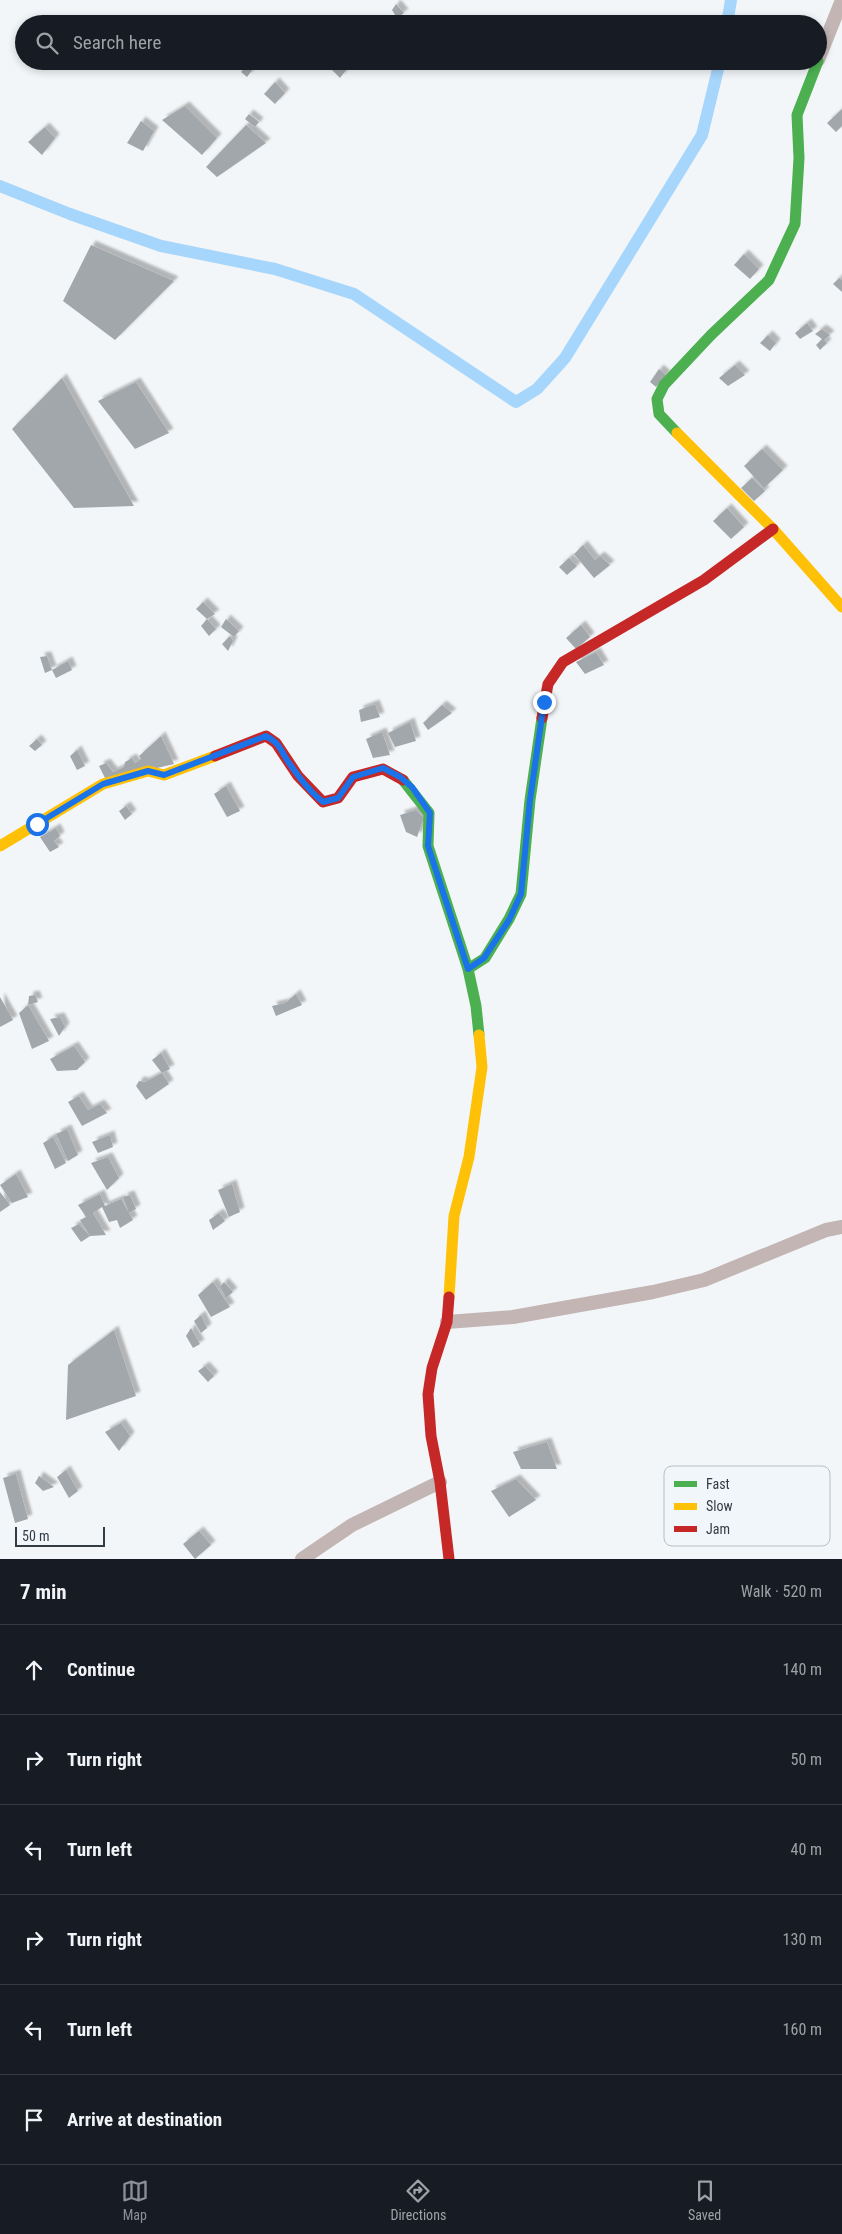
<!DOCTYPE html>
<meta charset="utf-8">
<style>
:root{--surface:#171b24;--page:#242831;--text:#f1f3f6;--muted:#9ea1a6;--line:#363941;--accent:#8c9099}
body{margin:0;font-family:"Roboto Condensed",sans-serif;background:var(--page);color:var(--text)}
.scale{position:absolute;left:15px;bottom:12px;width:90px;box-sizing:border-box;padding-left:5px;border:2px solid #323c44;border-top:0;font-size:14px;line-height:18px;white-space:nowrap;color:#323c44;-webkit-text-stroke:4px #f1f6fa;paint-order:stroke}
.stop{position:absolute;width:15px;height:15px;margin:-11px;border:4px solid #1a73e8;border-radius:50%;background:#fff}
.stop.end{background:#1a73e8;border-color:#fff;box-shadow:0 1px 5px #0008}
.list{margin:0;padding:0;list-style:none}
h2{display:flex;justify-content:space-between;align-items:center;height:65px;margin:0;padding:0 20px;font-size:21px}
h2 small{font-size:16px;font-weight:400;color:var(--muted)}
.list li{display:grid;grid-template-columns:32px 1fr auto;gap:15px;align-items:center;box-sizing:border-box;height:90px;padding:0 20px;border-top:1px solid var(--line)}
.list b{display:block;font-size:19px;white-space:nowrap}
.list em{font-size:16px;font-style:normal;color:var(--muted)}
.icon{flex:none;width:28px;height:28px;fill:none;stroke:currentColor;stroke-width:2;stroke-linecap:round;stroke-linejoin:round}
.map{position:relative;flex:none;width:842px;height:1559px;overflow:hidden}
.search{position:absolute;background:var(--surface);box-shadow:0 2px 8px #0003;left:15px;right:15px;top:15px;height:55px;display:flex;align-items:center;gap:12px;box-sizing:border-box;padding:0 18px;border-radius:28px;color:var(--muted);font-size:19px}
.sheet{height:605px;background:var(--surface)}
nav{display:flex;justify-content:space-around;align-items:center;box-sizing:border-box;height:70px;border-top:1px solid var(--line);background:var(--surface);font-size:14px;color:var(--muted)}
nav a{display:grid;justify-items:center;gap:2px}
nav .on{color:var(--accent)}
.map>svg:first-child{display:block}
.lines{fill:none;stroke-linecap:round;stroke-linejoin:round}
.canal{stroke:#a7d6fc;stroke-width:12}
.building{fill:#a2a7ac;filter:url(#shadow)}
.street{stroke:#c2b5b4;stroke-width:14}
.fast{stroke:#4caf50;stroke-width:11}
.slow{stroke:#ffc107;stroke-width:11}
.jam{stroke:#c62828;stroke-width:11}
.route{stroke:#1a73e8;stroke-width:6}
.key{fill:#f1f6fa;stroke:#b8bec3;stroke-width:1}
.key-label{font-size:14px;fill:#323c44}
</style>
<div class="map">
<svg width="842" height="1559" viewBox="0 0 842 1559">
<defs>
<filter id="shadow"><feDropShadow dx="4.5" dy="-4.5" stdDeviation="1" flood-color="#0004"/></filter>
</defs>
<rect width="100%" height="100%" fill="#f3f6f8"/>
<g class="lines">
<path class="canal" d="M727 24 731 0
M0 186 70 214 161 246 275 269 354 294 516 402 537 389 565 358 702 135 720 61"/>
</g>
<path class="building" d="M396 4 404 13 397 18 392 10Z
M229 61H247L238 70Z
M250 61 256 65 247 77 241 72Z
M323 61H353L340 78Z
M275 82 285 93 275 104 264 94Z
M185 106 217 138 202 155 162 120Z
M842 109V126L836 132 827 123Z
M249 114 259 122 255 127 245 119Z
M141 121 154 131 143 151 127 143Z
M246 125 266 143 217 177 206 167Z
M45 127 55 138 42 155 28 142Z
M91 245 174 281 115 340 63 301Z
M744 254 759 269 750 279 734 265Z
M839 278 842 280V292L833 284Z
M807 323 813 331 800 339 795 333Z
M822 329 830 335 824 340 827 343 820 350 816 345 822 339 815 334Z
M768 335 776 343 770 351 760 343Z
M735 365 745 375 728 386 719 378Z
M659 369 666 375 656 387 650 382Z
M62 378 134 506 74 508 12 429Z
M136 382 169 433 135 449 98 401Z
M762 449 783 470 764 488 744 466Z
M752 478 765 491 754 501 741 488Z
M727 508 744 527 731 539 713 521Z
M583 545 595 560 600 556 610 565 594 578 574 554Z
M569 558 577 566 567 575 559 567Z
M203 602 215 614 207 619 196 609Z
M207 619 216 629 209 636 201 626Z
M226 619 239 631 234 637 221 627Z
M581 625 590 637 576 649 566 638Z
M230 636 233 641 228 651 222 644Z
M596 652 604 665 585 674 576 662Z
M47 656 52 670 68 661 72 670 56 678 52 670 45 673 40 657Z
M375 704 380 717 361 722 359 710Z
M442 705 452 713 428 730 423 723Z
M410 722 416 741 395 747 388 733Z
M382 732 390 755 373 758 366 739Z
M161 736 174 764 106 780 99 766 106 763 113 772 124 767 125 762 132 758 135 763 141 759 139 756Z
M37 739 42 745 35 751 29 746Z
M77 750 85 766 77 770 70 756Z
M226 786 240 811 227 817 214 794Z
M126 806 132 814 125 820 119 811Z
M416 810 424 818 417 837 406 832 400 815Z
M56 828 60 836 54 841 59 847 50 852 40 837Z
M296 994 302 1005 276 1016 272 1006 285 1003Z
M35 995 38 1002 28 1005 29 996Z
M0 997 13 1020 0 1027Z
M28 1005 49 1041 32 1049 19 1013Z
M60 1017 65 1027 59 1036 50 1019Z
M74 1046 85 1062 77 1070 57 1071 50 1059Z
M161 1053 170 1069 162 1073 152 1060Z
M162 1073 169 1084 146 1100 136 1086 139 1081 145 1082Z
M79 1096 88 1110 100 1104 107 1113 82 1126 68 1102Z
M67 1129 78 1155 68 1161 56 1134Z
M110 1135 113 1147 98 1153 92 1142Z
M53 1137 66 1163 55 1169 43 1143Z
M108 1157 119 1178 107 1190 91 1163Z
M16 1174 28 1197 12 1203 0 1185Z
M232 1184 240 1212 229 1217 218 1190Z
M0 1192 10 1205 0 1212Z
M100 1194 105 1206 121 1199 133 1220 120 1228 117 1220 109 1222 102 1207 93 1213 106 1235 90 1236 80 1220 86 1217 78 1205Z
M130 1195 136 1209 129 1213 123 1197Z
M219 1213 225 1221 213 1230 209 1220Z
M79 1224 90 1236 81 1242 71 1228Z
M213 1282 230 1307 211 1317 198 1295Z
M224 1282 233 1292 226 1298 220 1287Z
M201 1315 207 1328 201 1333 194 1321Z
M191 1328 200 1344 193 1348 186 1336Z
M114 1330 136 1396 66 1420 68 1365Z
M205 1366 214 1376 208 1382 198 1371Z
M121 1423 130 1436 119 1451 105 1432Z
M547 1442 557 1469H521L513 1452Z
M66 1470 78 1491 69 1498 57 1477Z
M16 1474 28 1519 15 1523 3 1478Z
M39 1476 54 1487 43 1491 35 1483Z
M516 1479 536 1500 509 1517 491 1491Z
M199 1531 211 1545 195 1559 183 1544Z"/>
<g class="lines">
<path class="street" d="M818 60 842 0
M447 1322 513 1317 653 1292 704 1280 826 1230 842 1227
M302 1559 352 1525 440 1482"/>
<path class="fast" d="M677 433 659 414 657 399 664 385 711 335 769 280 795 224 799 158 797 115 818 61
M403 780 429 813 428 846 468 969
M479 1035 476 1006 468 969 485 958 509 919 521 894 530 800 542 718"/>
<path class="slow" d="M677 433 773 529 842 607
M0 846 103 784 148 771 164 775 215 756
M449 1297 454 1216 469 1157 482 1067 479 1035"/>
<path class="jam" d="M542 718 548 684 563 662 704 580 773 529
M215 756 266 736 276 743 298 776 323 802 338 798 353 777 383 769 403 780
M449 1297 447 1322 432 1368 428 1394 431 1436 440 1482 449 1559"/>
</g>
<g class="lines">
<path class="route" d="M37 824 103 784 148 771 164 775 266 736C281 744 280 750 289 763 299 777 309 791 323 802L338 798 353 777 383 768 400 777 412 787 430 813 428 846 468 969 484 958 509 920 521 894 530 800 544 702"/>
</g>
<rect x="664" y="1466" width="166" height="80" rx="8" class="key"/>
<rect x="674" y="1481" width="23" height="6" fill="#4caf50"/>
<rect x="674" y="1503" width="23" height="7" fill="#ffc107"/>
<rect x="674" y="1526" width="23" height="6" fill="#c62828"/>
<g class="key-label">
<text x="706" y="1489">Fast</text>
<text x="706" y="1511">Slow</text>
<text x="706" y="1534">Jam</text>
</g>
</svg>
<div class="scale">50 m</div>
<div class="stop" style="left:37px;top:824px"></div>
<div class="stop end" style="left:544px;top:702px"></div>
<div class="search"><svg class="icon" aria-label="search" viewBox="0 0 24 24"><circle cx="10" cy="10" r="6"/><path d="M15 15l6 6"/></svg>Search here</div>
</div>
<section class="sheet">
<h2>7 min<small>Walk · 520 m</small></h2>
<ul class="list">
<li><svg class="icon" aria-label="ahead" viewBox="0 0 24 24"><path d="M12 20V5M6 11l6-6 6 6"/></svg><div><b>Continue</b></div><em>140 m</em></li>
<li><svg class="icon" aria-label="right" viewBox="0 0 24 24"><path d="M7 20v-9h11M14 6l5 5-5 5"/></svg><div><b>Turn right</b></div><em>50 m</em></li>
<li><svg class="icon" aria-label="left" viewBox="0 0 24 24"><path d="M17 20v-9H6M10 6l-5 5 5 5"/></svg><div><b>Turn left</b></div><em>40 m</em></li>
<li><svg class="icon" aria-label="right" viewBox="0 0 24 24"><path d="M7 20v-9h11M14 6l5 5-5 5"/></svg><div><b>Turn right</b></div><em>130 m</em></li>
<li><svg class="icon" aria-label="left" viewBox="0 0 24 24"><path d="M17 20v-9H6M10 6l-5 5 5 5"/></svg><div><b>Turn left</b></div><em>160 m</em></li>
<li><svg class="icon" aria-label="arrive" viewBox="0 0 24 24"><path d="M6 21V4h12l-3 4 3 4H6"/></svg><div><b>Arrive at destination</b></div></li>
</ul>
</section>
<nav>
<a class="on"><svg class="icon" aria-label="map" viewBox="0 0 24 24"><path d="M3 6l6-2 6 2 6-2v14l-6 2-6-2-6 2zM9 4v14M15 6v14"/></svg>Map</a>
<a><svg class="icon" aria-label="directions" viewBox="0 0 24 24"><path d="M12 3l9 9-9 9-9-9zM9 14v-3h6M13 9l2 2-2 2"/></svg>Directions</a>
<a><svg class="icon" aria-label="saved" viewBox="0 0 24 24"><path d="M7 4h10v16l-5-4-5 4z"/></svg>Saved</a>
</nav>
